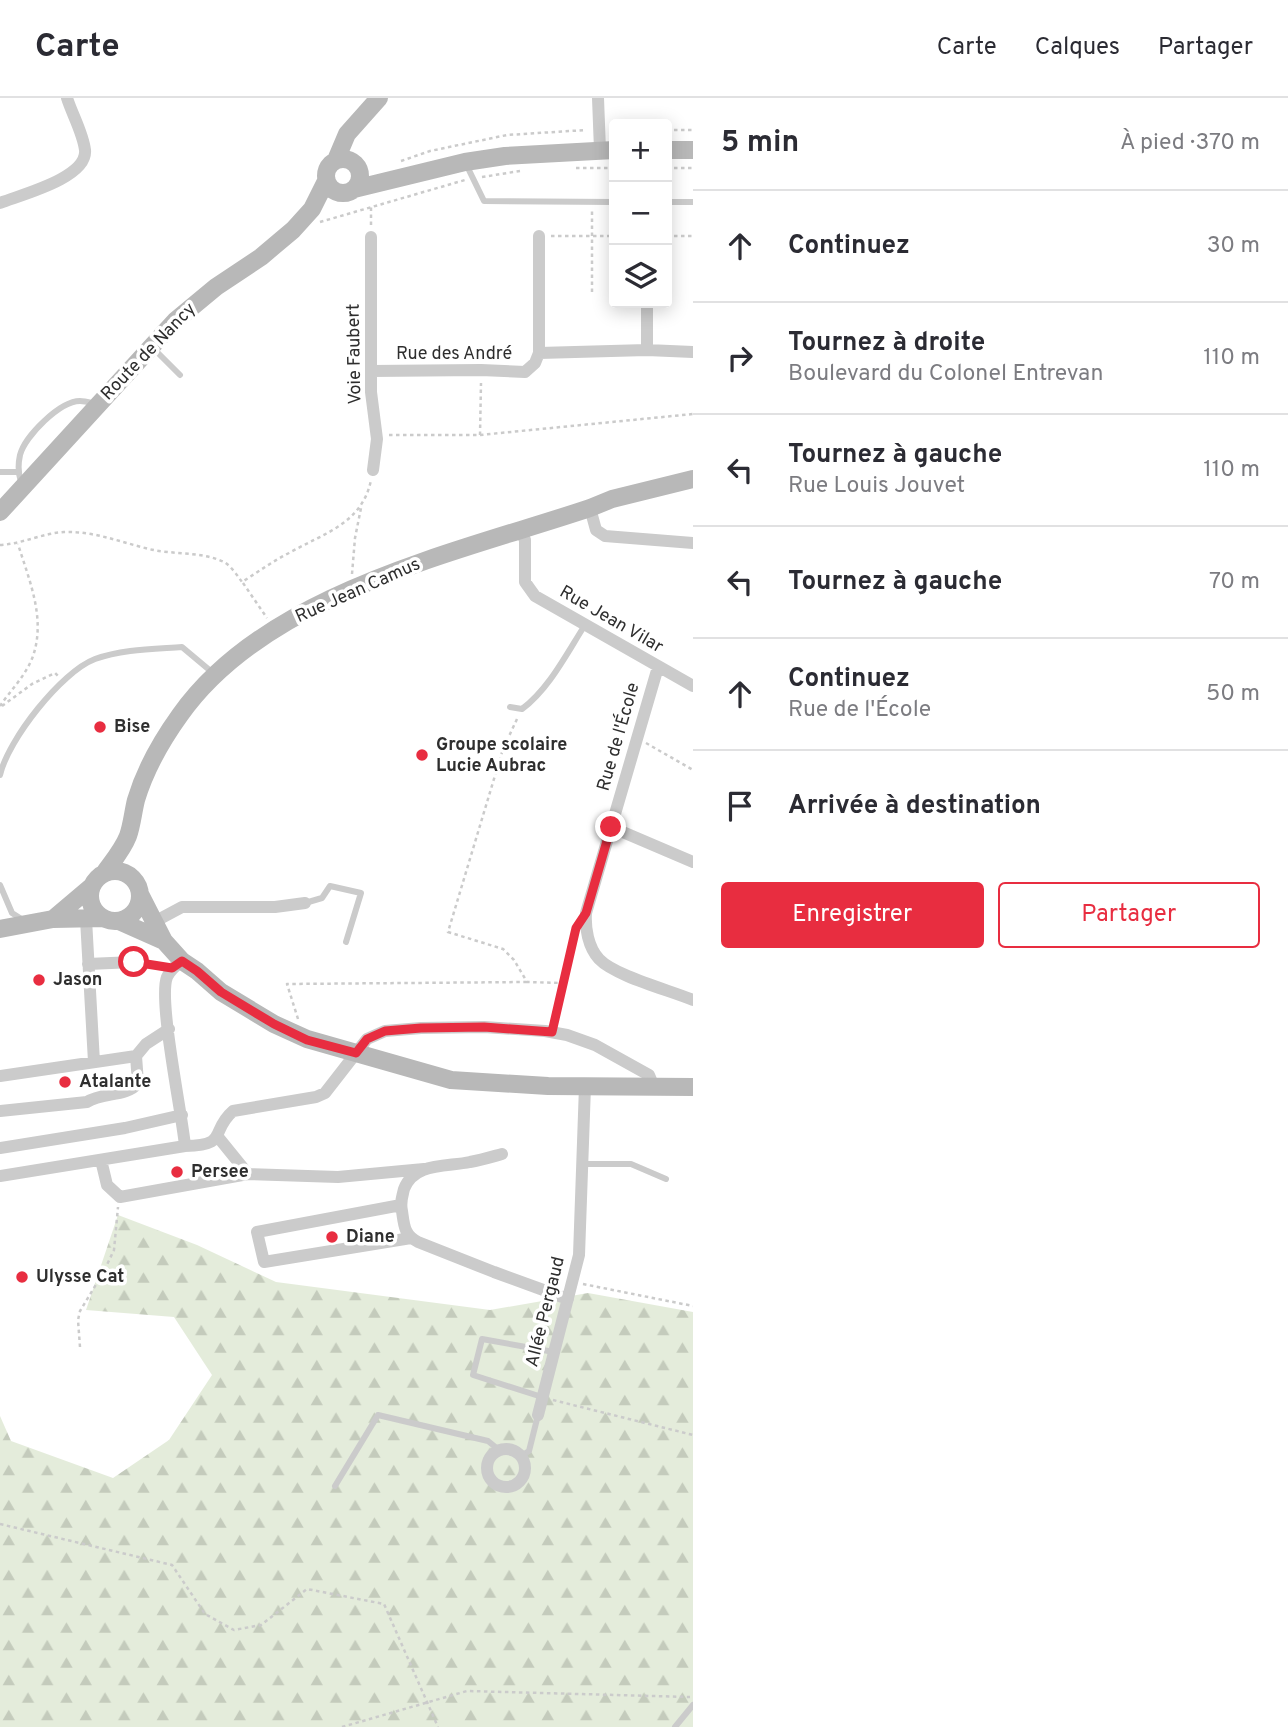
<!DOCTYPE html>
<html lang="fr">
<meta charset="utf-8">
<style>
:root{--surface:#fff;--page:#f2f2f3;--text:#2b2b33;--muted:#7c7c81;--line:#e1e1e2;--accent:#e82d40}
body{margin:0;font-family:Overpass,sans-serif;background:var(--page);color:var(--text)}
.controls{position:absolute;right:21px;top:21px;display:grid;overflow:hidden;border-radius:7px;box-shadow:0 4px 18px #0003}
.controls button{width:63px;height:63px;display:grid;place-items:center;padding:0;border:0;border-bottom:2px solid var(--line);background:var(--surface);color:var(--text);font:35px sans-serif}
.stop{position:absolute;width:21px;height:21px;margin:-16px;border:5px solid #e82d40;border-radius:50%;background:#fff}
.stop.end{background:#e82d40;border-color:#fff;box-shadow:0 2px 7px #0008}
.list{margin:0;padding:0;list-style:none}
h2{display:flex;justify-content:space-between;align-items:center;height:91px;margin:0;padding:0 28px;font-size:30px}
h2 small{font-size:23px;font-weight:400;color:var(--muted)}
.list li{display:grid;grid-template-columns:46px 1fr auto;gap:21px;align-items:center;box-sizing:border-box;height:112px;padding:0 28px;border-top:2px solid var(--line)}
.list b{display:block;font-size:26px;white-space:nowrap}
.list p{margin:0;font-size:23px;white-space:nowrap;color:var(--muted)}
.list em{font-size:23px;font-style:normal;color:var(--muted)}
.actions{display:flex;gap:14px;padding:21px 28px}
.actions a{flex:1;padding:16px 0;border:2px solid var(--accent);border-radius:7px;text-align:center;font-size:24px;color:var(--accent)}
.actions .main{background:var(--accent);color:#fff}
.icon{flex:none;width:38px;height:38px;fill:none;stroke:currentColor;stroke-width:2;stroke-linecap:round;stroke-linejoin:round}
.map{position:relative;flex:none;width:693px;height:1629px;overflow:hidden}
header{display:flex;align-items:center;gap:42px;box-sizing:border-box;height:98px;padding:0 35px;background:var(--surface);border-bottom:2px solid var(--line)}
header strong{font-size:33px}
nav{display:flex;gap:38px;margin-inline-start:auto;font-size:24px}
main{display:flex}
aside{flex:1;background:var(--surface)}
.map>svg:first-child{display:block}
.forest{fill:url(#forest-firs)}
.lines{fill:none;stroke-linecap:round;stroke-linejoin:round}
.path{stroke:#cbcbcb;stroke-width:2.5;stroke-dasharray:3.5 3.5;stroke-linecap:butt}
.lane{stroke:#cbcbcb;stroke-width:6}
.street{stroke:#cbcbcb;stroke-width:12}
.secondary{stroke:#b8b8b8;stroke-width:18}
.route{stroke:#e82d40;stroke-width:9}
.poi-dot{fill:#e82d40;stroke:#fff;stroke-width:2.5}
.labels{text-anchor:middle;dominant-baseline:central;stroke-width:7;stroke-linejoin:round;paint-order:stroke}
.street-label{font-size:18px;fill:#2e2e2e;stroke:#fff}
.poi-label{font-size:18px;font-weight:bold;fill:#2e2e2e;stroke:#fff;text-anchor:start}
</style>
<header>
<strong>Carte</strong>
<nav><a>Carte</a><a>Calques</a><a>Partager</a></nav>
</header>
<main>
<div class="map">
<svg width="693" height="1629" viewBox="0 0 693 1629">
<defs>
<pattern id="forest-firs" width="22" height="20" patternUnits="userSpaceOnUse" patternTransform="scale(1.75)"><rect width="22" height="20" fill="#e4ecdb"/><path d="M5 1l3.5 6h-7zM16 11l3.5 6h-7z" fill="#c4cbbc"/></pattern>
</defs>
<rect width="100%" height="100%" fill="#fff"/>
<path class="forest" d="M118 1117 197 1147 276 1184 490 1212 588 1195 693 1214V1629H0V1318L11 1343 113 1380 169 1342 212 1277 174 1219 86 1212Z"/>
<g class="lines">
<path class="path" d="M667 32H693
M401 63 430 53 507 37 586 32
M576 70H614
M667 70H693
M482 79 520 73
M320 124 465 82
M371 127V109
M551 138H614
M667 138H693
M592 194V113
M389 337H480L693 316
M480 337 481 285
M0 447C22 446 43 435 64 434 94 433 120 444 149 451 173 457 201 453 224 464 231 468 237 477 242 484 258 474 273 463 289 455 324 435 362 426 371 382
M352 476 355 440 361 410
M243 485 267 520
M0 608C10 593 27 576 33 558 46 520 29 482 18 446
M2 608 32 586 55 575 58 578
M517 621 503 651 448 834 503 851 514 862 527 884 562 885 574 838
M646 645 693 672
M144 866 158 868
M298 921 287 886 527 884
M554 922 562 885
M583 1186 693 1208
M80 1249 78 1222 80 1213 103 1175 114 1152 118 1109
M553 1302 693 1337
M0 1426 172 1467 205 1516 234 1532 261 1527 307 1491 384 1506 438 1629
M342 1629 467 1593 690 1599"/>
<path class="lane" d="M466 66 484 103 614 104
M667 104H693
M153 250 180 277
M0 374H18
M21 384C18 375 18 366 20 357 25 338 60 303 80 303 85 303 92 305 97 306
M510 609 522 611C549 591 567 555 585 527
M0 677C8 642 61 574 95 561 122 551 154 551 182 549L213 575
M0 787 12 815 23 822
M305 805 322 800 330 788 361 795 346 844
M582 1066H631L666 1081
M542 1299 473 1277 482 1241 554 1254
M521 1358 529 1353 538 1317
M335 1388 378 1317 488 1343 499 1352
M675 1629 693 1607"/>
<path class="street" d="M598 0 600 52
M0 105C20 97 88 80 85 52 83 35 72 16 67 0
M371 139V294L377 341 373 372
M647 252V205
M539 255V138
M371 273 481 272 525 274 535 265 539 255 647 252 693 254
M590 410 596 432 605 438 693 445
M521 434 525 442V484L535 498 693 588
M658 569 586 815C585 830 588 849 599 861 615 878 669 892 693 902
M611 729 693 764
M86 821 94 964
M154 824 182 809H275L305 805
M182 863C175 868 170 872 167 879 158 902 182 1015 185 1048
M88 866 134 864
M0 978 136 958 146 946 169 931
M0 1013 87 1004C102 994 127 999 138 985L136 958
M218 1039 248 1076
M0 1050 125 1030 182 1017
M502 1056C491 1059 481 1062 470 1064 447 1069 414 1064 404 1091 402 1099 400 1105 402 1113 404 1127 404 1137 418 1144L494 1174 568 1201
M101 1062 107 1087 120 1099 248 1076 338 1079 424 1071
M0 1078 185 1048C230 1047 209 1034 233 1013L316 999 325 995 367 941 385 933 421 930 484 929 545 933 567 937 595 947 649 977 654 989
M401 1107 257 1134 264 1164 411 1140
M538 1317 579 1157 585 988
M487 1370a19 19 0 1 1 38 0a19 19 0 1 1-38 0Z"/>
<path class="secondary" d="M667 52H693
M326 78a17 17 0 1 1 34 0a17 17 0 1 1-34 0Z
M336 62 347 36 379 0
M354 91 465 64 505 58 614 52
M0 414 175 223 216 189 261 159 293 132 312 111 326 83
M90 798a25 25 0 1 1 50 0a25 25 0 1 1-50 0Z
M105 774C113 763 123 751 128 738 132 727 133 714 136 702 145 672 162 642 180 617 266 495 456 455 590 410L612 401 693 381
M140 796 164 843 182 863 197 873 221 894 274 926 307 941 451 982 548 988 693 989
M53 821 92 788
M119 823 164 843
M0 831 53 821 103 820"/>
</g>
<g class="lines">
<path class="route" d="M134 864 172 870 182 863 197 873 221 894 274 926 307 942 356 955 367 941 385 933 421 930 484 929 552 934 576 830 586 815 611 729"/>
</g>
<g class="poi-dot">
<circle cx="100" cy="629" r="7"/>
<circle cx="422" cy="657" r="7"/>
<circle cx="39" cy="882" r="7"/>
<circle cx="65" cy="984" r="7"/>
<circle cx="177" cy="1074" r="7"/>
<circle cx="332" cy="1139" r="7"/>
<circle cx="22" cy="1179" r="7"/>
</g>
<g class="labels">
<g class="street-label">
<text transform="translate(149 254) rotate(-46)">Route de Nancy</text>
<text transform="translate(355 256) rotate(-91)">Voie Faubert</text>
<text x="454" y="256">Rue des André</text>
<text transform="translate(358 493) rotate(-24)">Rue Jean Camus</text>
<text transform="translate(611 522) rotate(30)">Rue Jean Vilar</text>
<text transform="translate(619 639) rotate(-74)">Rue de l'École</text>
<text transform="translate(546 1214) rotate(-76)">Allée Pergaud</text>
</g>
<g class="poi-label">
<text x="114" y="629">Bise</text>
<text x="436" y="647">Groupe scolaire<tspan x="436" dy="21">Lucie Aubrac</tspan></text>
<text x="53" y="882">Jason</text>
<text x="79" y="984">Atalante</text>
<text x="191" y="1074">Persee</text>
<text x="346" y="1139">Diane</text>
<text x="36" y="1179">Ulysse Cat</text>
</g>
</g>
</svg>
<div class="controls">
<button>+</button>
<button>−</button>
<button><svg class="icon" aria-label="layers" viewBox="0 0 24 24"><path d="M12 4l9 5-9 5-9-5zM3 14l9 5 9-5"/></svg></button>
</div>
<div class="stop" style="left:134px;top:864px"></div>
<div class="stop end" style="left:611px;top:729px"></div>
</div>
<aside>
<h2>5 min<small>À pied · 370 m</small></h2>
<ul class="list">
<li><svg class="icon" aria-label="ahead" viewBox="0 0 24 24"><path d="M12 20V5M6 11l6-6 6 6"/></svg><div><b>Continuez</b></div><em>30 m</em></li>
<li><svg class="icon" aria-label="right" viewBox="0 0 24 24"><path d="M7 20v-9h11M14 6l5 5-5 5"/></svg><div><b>Tournez à droite</b><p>Boulevard du Colonel Entrevan</p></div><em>110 m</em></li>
<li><svg class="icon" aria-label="left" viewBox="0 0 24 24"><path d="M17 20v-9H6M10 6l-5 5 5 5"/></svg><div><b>Tournez à gauche</b><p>Rue Louis Jouvet</p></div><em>110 m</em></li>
<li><svg class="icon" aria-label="left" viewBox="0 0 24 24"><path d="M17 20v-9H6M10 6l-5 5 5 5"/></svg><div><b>Tournez à gauche</b></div><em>70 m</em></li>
<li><svg class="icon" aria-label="ahead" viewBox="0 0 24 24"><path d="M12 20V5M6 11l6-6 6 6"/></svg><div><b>Continuez</b><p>Rue de l'École</p></div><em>50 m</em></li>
<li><svg class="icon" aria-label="arrive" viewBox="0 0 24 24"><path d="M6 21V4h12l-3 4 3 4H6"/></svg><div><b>Arrivée à destination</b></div></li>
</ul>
<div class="actions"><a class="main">Enregistrer</a><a>Partager</a></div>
</aside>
</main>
